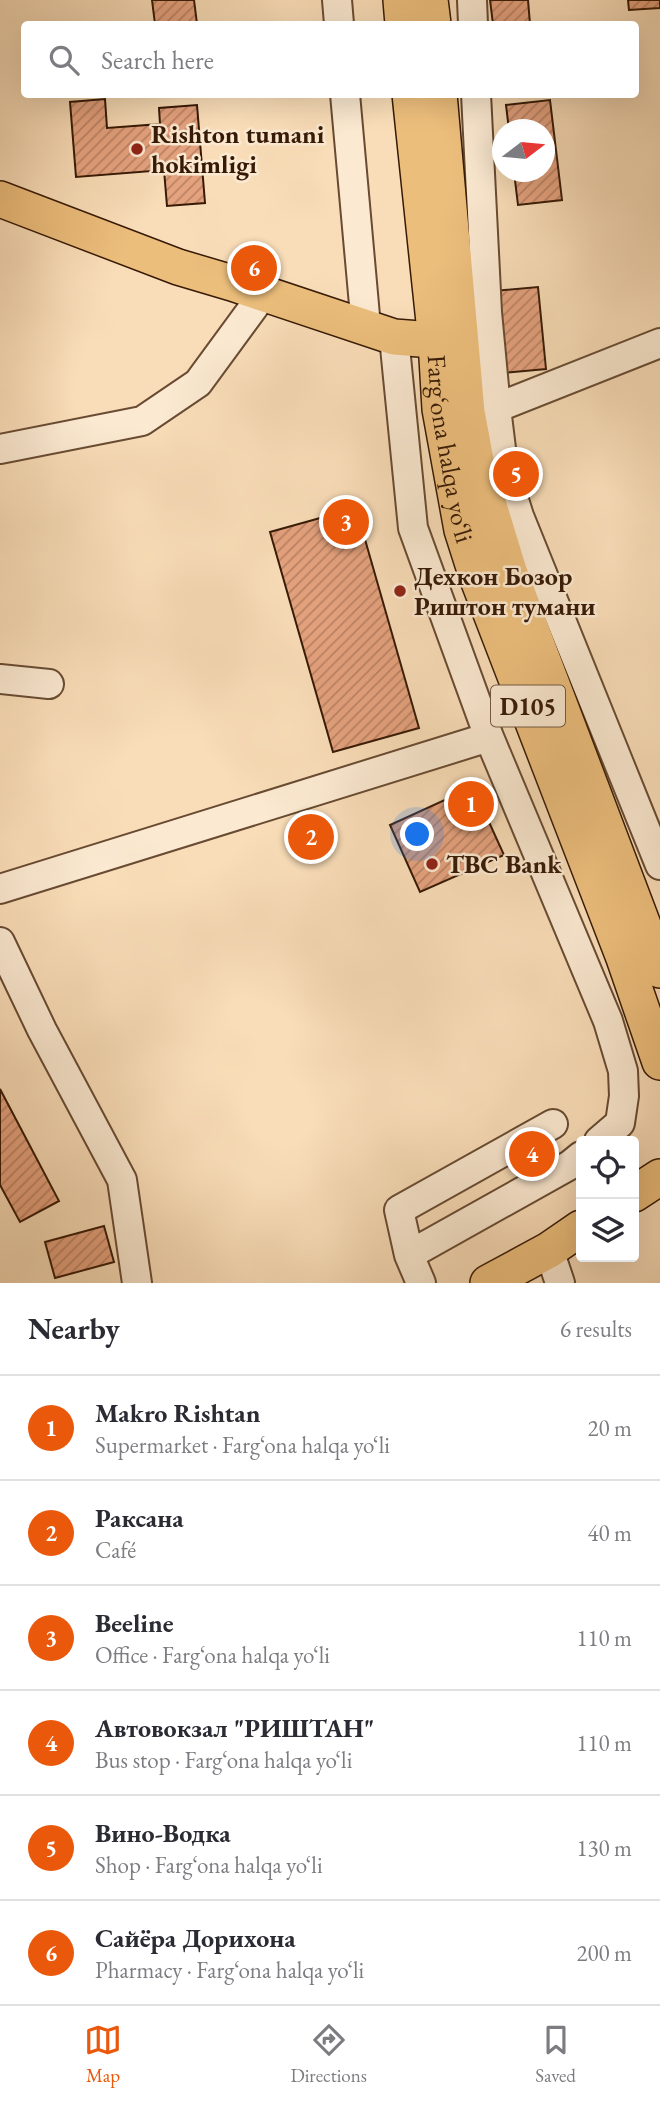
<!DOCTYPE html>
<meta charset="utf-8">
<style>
:root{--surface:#fff;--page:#f2f2f3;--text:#2b2b33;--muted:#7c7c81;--line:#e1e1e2;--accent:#ea580c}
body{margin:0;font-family:"EB Garamond",serif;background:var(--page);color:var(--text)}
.controls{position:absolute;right:21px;bottom:21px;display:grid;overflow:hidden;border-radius:7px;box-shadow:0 7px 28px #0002}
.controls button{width:63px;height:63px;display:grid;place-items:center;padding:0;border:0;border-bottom:2px solid var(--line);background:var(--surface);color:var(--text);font:35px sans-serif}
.compass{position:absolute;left:492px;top:119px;width:63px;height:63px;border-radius:50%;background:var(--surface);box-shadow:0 7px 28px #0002;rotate:74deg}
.you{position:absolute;left:418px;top:835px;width:24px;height:24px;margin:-18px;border:5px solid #fff;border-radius:50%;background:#1a73e8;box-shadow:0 0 0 10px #1a73e833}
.badge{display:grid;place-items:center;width:46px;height:46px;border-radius:50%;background:var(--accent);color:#fff;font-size:23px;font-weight:700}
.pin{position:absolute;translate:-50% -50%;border:4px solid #fff;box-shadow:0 2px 7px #0006}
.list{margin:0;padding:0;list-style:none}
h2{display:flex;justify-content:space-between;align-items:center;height:91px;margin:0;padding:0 28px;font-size:30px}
h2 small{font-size:23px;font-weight:400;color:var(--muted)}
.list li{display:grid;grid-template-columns:46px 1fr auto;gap:21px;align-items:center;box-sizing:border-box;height:105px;padding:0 28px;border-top:2px solid var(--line)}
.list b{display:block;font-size:26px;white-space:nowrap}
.list p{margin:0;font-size:23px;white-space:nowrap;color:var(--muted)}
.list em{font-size:23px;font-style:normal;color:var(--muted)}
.icon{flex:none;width:38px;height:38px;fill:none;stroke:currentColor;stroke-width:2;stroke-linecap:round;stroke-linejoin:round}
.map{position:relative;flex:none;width:660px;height:1283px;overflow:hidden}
.search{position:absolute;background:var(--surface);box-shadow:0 7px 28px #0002;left:21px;right:21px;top:21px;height:77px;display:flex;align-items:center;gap:18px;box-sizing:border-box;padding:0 24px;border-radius:7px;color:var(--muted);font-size:26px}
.sheet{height:721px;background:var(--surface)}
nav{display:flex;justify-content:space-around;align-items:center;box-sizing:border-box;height:98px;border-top:2px solid var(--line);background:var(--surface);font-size:19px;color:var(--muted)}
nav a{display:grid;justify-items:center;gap:4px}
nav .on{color:var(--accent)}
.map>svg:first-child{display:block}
.building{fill:url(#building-hatch);stroke:#371a06;stroke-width:2}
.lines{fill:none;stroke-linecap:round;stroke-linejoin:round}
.minor-casing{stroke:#684b32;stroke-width:32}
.major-casing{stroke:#371a06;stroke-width:38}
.minor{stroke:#fbe9d1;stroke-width:28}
.major{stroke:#ecbe7c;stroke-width:35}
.poi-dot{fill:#8f2418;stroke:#fbe9d1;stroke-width:2.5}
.labels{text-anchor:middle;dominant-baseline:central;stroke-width:5;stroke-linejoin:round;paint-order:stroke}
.shield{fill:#fbe9d1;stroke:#725843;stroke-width:2}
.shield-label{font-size:24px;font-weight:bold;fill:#371a06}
.poi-label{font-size:26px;font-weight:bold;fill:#371a06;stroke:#fbe9d1;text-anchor:start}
.street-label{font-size:26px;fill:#371a06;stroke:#fbe9d1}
</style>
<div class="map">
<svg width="660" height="1283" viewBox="0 0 660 1283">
<defs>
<pattern id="building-hatch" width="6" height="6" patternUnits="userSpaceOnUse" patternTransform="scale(1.75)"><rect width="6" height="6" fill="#e5a27e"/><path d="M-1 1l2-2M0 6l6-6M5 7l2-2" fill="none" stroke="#ba8365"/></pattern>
</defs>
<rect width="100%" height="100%" fill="#f9ddb8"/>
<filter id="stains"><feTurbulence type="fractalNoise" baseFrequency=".00286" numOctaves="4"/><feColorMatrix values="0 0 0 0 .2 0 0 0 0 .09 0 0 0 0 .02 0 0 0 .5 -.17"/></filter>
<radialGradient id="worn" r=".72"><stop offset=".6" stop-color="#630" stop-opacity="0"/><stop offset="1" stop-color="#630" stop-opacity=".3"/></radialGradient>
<path class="building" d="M152 0H194L197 24H155Z
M490 0H528L530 24H493Z
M628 0H660V8L629 10Z
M105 99 107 128 160 124 159 108 197 105 205 203 167 206 164 170 76 177 70 102Z
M550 100 562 200 518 205 514 172H544V130H509L506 105Z
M538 287 546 369 502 373 494 291Z
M356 508 419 728 333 752 270 532Z
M473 787 504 855 420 892 390 825Z
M0 1089 59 1201 20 1222 0 1185Z
M104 1226 114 1262 55 1278 45 1242Z"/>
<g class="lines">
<g class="minor-casing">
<path id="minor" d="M337 0 339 24
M472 0 473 24
M345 94 366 327
M476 94 487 312 496 408 503 465 519 516 660 865
M394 337 413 528 489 737 608 1021 623 1071 624 1096 620 1123 599 1141
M479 410 496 408 660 343
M0 449 142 421 198 383 264 293
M0 679 49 684
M0 889 489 737
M0 942 42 1030 122 1180 137 1283
M549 1250 560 1283
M409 1255 570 1165 581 1156
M421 1283 409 1255 399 1210 553 1124"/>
</g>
<g class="major-casing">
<g id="major">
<path d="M401 0 403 24"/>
<path d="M430 0 433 24"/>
<path id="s1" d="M410 94 436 341 440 409 462 530 477 577 624 958 660 1062"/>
<path d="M439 94 467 412 477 466 509 571 660 970"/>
<path d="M0 199 178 267 232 283 394 337 459 342"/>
<path d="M634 1194 660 1177"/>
<path d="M488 1283 549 1250 581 1228"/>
</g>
</g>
<use href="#minor" class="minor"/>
<use href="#major" class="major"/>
</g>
<g class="poi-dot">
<circle cx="137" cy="149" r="7"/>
<circle cx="400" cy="591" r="7"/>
<circle cx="432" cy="864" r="7"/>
</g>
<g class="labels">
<rect class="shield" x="491" y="685.5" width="74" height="41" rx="5"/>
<g class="shield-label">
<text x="528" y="706">D105</text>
</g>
<g class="poi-label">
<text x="151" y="134">Rishton tumani<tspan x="151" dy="30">hokimligi</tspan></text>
<text x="414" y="576">Дехкон Бозор<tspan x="414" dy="30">Риштон тумани</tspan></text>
<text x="446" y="864">TBC Bank</text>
</g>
<g class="street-label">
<text stroke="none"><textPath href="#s1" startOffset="357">Farg‘ona halqa yo‘li</textPath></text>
</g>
</g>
<rect width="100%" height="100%" filter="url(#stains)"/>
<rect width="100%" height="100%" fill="url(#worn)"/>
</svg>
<div class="controls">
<button><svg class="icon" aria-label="locate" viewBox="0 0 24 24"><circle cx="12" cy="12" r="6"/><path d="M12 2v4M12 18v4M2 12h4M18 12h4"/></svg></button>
<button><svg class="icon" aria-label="layers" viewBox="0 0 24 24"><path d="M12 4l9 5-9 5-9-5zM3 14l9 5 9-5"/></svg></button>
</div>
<svg class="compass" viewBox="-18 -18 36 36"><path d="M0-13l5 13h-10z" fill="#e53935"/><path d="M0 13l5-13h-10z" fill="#7c7c81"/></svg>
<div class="you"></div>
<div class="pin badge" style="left:471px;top:804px">1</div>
<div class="pin badge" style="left:311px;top:837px">2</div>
<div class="pin badge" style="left:346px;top:522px">3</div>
<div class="pin badge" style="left:532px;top:1154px">4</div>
<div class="pin badge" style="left:516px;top:474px">5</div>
<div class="pin badge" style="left:254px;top:268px">6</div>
<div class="search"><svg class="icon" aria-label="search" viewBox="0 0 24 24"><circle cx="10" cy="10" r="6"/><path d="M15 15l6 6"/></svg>Search here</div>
</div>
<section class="sheet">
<h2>Nearby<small>6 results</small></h2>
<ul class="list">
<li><span class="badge">1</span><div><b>Makro Rishtan</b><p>Supermarket · Farg‘ona halqa yo‘li</p></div><em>20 m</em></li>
<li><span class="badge">2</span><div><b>Раксана</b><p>Café</p></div><em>40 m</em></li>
<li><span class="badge">3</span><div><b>Beeline</b><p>Office · Farg‘ona halqa yo‘li</p></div><em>110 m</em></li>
<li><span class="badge">4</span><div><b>Автовокзал &quot;РИШТАН&quot;</b><p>Bus stop · Farg‘ona halqa yo‘li</p></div><em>110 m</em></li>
<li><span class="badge">5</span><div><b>Вино-Водка</b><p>Shop · Farg‘ona halqa yo‘li</p></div><em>130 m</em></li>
<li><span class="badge">6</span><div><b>Сайёра Дорихона</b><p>Pharmacy · Farg‘ona halqa yo‘li</p></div><em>200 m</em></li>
</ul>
</section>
<nav>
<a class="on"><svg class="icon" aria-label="map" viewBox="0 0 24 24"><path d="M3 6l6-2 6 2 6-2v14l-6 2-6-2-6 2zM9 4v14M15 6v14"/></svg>Map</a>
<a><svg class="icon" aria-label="directions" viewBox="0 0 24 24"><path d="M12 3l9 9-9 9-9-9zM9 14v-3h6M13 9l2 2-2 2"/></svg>Directions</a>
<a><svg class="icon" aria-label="saved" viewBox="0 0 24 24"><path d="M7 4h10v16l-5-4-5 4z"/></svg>Saved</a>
</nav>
